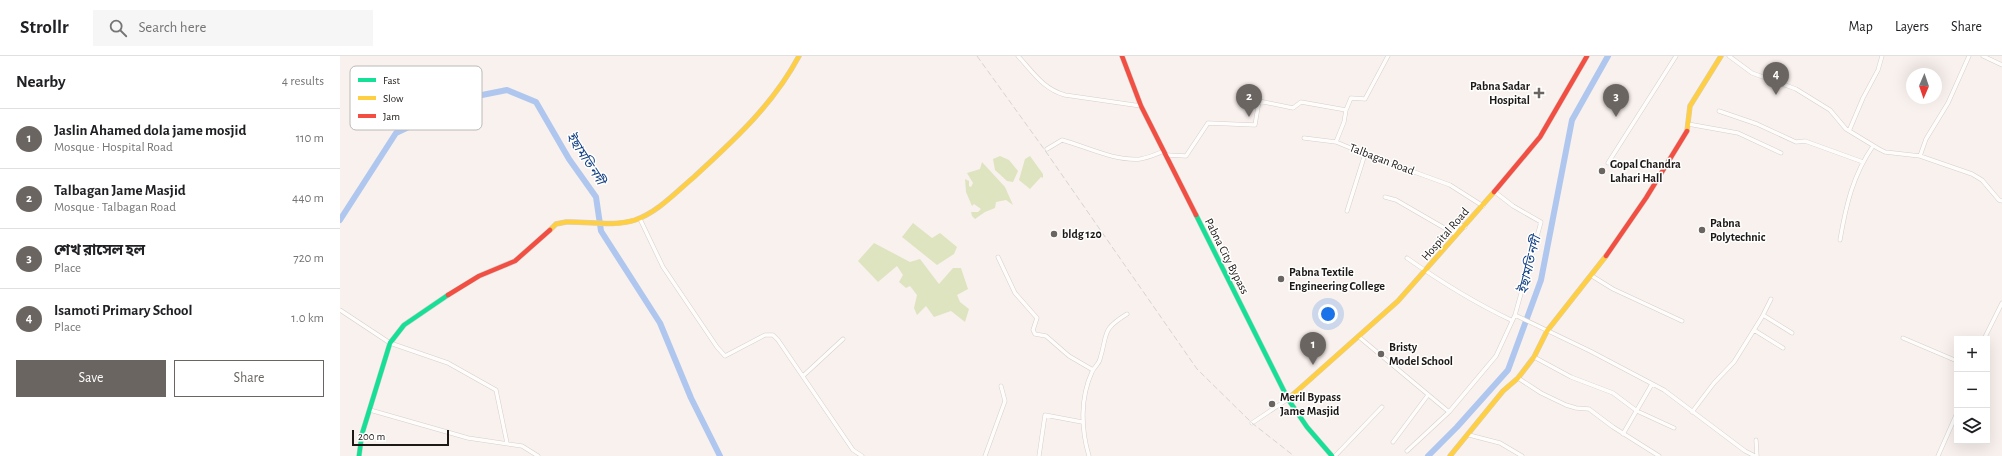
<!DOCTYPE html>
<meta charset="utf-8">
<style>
:root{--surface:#fff;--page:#f6f6f6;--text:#202124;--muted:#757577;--line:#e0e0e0;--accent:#6a6561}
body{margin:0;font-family:"Alegreya Sans","Noto Sans Bengali",sans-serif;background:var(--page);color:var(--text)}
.controls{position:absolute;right:12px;bottom:12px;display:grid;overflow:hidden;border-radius:0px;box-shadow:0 4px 16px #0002}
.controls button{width:36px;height:36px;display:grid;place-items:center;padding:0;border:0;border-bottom:1px solid var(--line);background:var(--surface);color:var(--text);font:20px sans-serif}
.compass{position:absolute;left:1566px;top:12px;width:36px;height:36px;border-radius:50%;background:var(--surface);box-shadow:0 4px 16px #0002;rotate:182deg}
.scale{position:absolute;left:12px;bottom:10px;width:97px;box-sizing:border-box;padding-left:4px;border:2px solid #1d1916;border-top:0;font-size:11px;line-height:14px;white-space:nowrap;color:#1d1916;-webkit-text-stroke:3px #fff;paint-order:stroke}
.you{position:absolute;left:988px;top:258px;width:14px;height:14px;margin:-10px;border:3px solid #fff;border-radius:50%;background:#1a73e8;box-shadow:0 0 0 6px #1a73e833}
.badge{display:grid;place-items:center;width:26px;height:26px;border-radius:50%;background:var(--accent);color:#fff;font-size:13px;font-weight:700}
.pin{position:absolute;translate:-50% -33px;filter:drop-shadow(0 1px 2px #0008)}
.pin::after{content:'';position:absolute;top:21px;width:14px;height:12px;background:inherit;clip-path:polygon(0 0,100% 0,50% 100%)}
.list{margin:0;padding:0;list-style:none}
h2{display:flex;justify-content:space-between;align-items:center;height:52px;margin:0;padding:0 16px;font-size:17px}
h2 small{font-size:13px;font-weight:400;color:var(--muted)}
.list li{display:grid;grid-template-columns:26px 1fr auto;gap:12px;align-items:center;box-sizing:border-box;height:60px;padding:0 16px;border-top:1px solid var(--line)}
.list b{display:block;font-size:15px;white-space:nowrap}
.list p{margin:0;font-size:13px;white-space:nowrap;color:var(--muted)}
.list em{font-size:13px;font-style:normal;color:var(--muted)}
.actions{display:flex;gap:8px;padding:12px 16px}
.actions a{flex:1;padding:9px 0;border:1px solid var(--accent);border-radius:0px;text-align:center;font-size:14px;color:var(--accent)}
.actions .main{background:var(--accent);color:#fff}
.icon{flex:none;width:22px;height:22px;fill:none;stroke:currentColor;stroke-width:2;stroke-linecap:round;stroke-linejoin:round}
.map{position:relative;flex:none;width:1662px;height:400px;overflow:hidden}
header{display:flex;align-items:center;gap:24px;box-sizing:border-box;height:56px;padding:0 20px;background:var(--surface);border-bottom:1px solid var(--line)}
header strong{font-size:19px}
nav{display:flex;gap:22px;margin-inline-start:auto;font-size:14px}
.search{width:280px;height:36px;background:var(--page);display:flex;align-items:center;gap:10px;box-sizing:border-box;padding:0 14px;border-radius:0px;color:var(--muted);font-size:15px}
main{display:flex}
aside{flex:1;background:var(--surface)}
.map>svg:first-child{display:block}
.green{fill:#dee4c0}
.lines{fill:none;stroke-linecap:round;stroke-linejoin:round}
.river{stroke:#afc7ee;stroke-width:6}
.street-casing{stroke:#d5cfcb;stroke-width:4.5}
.fast-casing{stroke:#d5cfcb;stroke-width:5.5}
.slow-casing{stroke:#d5cfcb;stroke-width:5.5}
.jam-casing{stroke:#d5cfcb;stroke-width:5.5}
.street{stroke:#fefdfc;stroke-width:3.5}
.fast{stroke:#16e098;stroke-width:4.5}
.slow{stroke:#ffcf43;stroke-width:4.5}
.jam{stroke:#f24e42;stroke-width:4.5}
.rail{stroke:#d6d4d3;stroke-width:1;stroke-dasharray:6 3;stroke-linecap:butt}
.poi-dot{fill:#6a6561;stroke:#fff;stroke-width:1.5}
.labels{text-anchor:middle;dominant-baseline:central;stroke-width:3;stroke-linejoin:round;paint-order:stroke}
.poi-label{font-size:12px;font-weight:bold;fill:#1d1916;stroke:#fff;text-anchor:start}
.street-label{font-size:12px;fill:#1d1916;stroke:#fff}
.water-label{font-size:13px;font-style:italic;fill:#124083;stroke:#fff}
.key{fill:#fff;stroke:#bbbab9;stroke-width:1}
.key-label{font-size:11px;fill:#1d1916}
</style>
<header>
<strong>Strollr</strong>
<div class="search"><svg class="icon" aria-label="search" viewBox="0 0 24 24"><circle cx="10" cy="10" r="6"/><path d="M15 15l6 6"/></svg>Search here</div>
<nav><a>Map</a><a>Layers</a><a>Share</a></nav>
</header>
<main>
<aside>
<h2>Nearby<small>4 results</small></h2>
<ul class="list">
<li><span class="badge">1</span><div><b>Jaslin Ahamed dola jame mosjid</b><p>Mosque · Hospital Road</p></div><em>110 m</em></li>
<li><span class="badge">2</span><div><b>Talbagan Jame Masjid</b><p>Mosque · Talbagan Road</p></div><em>440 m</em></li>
<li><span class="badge">3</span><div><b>শেখ রাসেল হল</b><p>Place</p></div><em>720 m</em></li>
<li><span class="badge">4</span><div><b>Isamoti Primary School</b><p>Place</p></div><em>1.0 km</em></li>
</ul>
<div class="actions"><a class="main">Save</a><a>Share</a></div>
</aside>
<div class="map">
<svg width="1662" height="400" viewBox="0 0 1662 400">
<rect width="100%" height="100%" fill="#f9f1ed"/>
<path class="green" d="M660 100 669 104 678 115 673 126 667 125 655 114 653 103Z
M690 100 703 118V122L701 121 690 133 679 124 685 103Z
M642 106 665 131 673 149 666 144 656 146 655 152 645 156 635 163 632 160 631 156H638L641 153 634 148 632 150 626 136 625 123 629 125V130L631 131 633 127 627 117 640 113Z
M573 167 592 182 600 177 617 191 614 198 597 209 562 181Z
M534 187 570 206 580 203 599 228 613 212H621L628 233 617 239 620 246 629 253 625 266 611 255 594 261 586 250 577 259 574 252 577 239 570 230 566 232 559 226 563 219 557 210 538 226 518 205Z"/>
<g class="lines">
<path class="river" d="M0 164 56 77 132 41 167 34 196 46 229 103 256 141 261 175 320 267 351 342 380 400
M1088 400 1117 371 1168 314 1201 224 1232 64 1268 0"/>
<g class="street-casing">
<path id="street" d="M678 0C693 16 703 33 725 39L801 50
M1389 0 1412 17 1456 33 1490 54 1506 73 1539 93 1545 96 1580 100 1632 118 1642 124 1659 144 1662 145
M1643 0 1662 9
M1006 54 1011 42 1025 43 1048 0
M1379 55 1417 68 1456 86 1465 85 1523 106
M1348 68 1398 77 1441 97
M1509 75 1523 42 1538 14 1542 0
M964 82 996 86
M707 93 722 84C747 91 774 105 800 103 808 102 817 98 824 95
M827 99 846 100 868 67 915 69 919 45 953 52 961 46 1006 54 1004 66 996 86 1025 98 1110 129 1143 150
M1580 100 1586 83 1608 47 1629 0
M1268 107 1336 0
M1045 141 1056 144 1113 177 1119 168 1125 171
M1007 155 1025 98
M300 163 323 211 377 291 385 300 425 279H433L438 284 513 394 522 400
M1500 184C1506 149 1513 119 1533 90
M658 201 675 237 697 262 693 274 695 278 706 280 729 300 753 314
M1067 202C1101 226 1135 247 1171 264
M1252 220 1273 233 1342 265
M0 254 50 287 108 307 156 334 167 387
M1175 259 1250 295 1324 334 1405 395 1415 400
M1423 259 1452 277
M1414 274 1443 292
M1019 281 1109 356
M1563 282 1617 305
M1644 283 1662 247
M1194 301 1231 321 1273 337 1297 355 1334 372
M463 320 503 283
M1178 322 1201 337 1226 349 1236 352 1249 353 1273 371 1319 400
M30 354 128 382 182 390 198 400
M1352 356 1374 327 1394 306 1422 261 1431 243
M912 367 948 343
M1283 378 1312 328
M1129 379 1160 387 1182 400
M1416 384 1417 400
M1053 386 1088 339
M1067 395 1109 356 1156 300 1175 259 1201 166 1173 150 1155 136
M645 400 665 345 661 330
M699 400 705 359 742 366
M749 400C741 373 740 342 752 316 754 311 759 308 760 303 768 277 761 274 787 258
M995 400 1042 351
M1598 400 1617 357"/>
</g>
<g class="fast-casing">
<path id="fast" d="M856 159 948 343 967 371 992 400
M19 400 22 378 50 287 64 269 108 239"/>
</g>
<g class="slow-casing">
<path id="slow" d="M1347 75 1350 50 1381 0
M210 174 216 168 226 166C248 165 273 171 295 164 318 156 336 136 354 121 394 84 433 49 459 0
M948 343 1058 245 1154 136
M1110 400 1163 335 1178 322 1194 301 1207 275 1266 200"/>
</g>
<g class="jam-casing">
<path id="jam" d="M782 0 801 50 856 159
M1154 136 1200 81 1247 0
M1266 200 1306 142 1347 75
M108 239 139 220 175 205 210 174"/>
</g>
<use href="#street" class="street"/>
<use href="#fast" class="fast"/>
<use href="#slow" class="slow"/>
<use href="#jam" class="jam"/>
<path class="rail" d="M637 0 704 93 857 313 912 367 954 400"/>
</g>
<g class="poi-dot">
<path d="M1197 31h4v4h4v4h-4v4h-4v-4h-4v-4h4z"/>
<circle cx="1262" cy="115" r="4"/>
<circle cx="1362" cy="174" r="4"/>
<circle cx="714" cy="178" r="4"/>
<circle cx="941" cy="223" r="4"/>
<circle cx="1041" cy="298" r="4"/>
<circle cx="932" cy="348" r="4"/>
</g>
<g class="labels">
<g class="poi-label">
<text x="1190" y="30" text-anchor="end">Pabna Sadar<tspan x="1190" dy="14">Hospital</tspan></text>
<text x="1270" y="108">Gopal Chandra<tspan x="1270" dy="14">Lahari Hall</tspan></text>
<text x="1370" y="167">Pabna<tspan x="1370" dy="14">Polytechnic</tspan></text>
<text x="722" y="178">bldg 120</text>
<text x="949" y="216">Pabna Textile<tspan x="949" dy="14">Engineering College</tspan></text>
<text x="1049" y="291">Bristy<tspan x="1049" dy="14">Model School</tspan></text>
<text x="940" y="341">Meril Bypass<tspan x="940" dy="14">Jame Masjid</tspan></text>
</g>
<g class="street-label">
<text transform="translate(1042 103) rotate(21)">Talbagan Road</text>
<text transform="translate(1105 178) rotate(-49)">Hospital Road</text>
<text transform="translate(887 200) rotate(63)">Pabna City Bypass</text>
</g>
<g class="water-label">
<text transform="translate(245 103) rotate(57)">ইছামতি নদী</text>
<text transform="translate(1190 209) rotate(-76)">ইছামতি নদী</text>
</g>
</g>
<rect x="10" y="10" width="132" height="64" rx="6" class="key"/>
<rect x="18" y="22" width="18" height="4" fill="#16e098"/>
<rect x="18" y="40" width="18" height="4" fill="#ffcf43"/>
<rect x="18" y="58" width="18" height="4" fill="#f24e42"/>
<g class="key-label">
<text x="43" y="28">Fast</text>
<text x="43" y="46">Slow</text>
<text x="43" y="64">Jam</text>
</g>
</svg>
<div class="controls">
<button>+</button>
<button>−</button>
<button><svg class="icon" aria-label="layers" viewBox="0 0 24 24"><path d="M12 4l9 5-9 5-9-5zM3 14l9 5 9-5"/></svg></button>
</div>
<svg class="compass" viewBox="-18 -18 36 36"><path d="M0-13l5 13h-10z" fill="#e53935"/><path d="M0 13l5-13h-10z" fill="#757577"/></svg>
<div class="scale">200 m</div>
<div class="you"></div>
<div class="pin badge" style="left:973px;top:309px">1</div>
<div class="pin badge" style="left:909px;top:61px">2</div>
<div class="pin badge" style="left:1276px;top:61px">3</div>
<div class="pin badge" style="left:1436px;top:39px">4</div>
</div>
</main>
